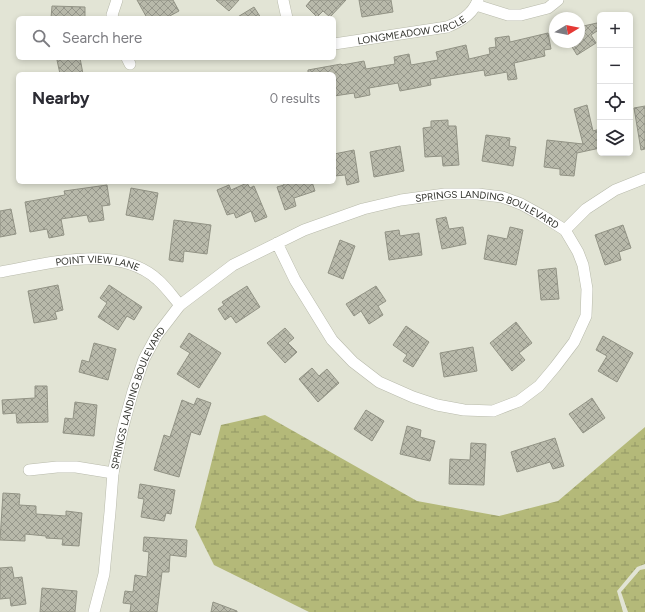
<!DOCTYPE html>
<meta charset="utf-8">
<style>
:root{--surface:#fff;--page:#f2f2f3;--text:#2b2b33;--muted:#7c7c81;--line:#e1e1e2}
body{margin:0;font-family:Figtree,sans-serif;background:var(--page);color:var(--text)}
.controls{position:absolute;right:12px;top:12px;display:grid;overflow:hidden;border-radius:6px;box-shadow:0 2px 6px #0003}
.controls button{width:36px;height:36px;display:grid;place-items:center;padding:0;border:0;border-bottom:1px solid var(--line);background:var(--surface);color:var(--text);font:20px sans-serif}
.compass{position:absolute;left:549px;top:12px;width:36px;height:36px;border-radius:50%;background:var(--surface);box-shadow:0 2px 6px #0003;rotate:80deg}
.list{margin:0;padding:0;list-style:none}
h2{display:flex;justify-content:space-between;align-items:center;height:52px;margin:0;padding:0 16px;font-size:17px}
h2 small{font-size:13px;font-weight:400;color:var(--muted)}
.icon{flex:none;width:22px;height:22px;fill:none;stroke:currentColor;stroke-width:2;stroke-linecap:round;stroke-linejoin:round}
.map{position:relative;flex:none;width:645px;height:612px;overflow:hidden}
.search{position:absolute;background:var(--surface);box-shadow:0 2px 6px #0003;left:16px;top:16px;width:320px;height:44px;display:flex;align-items:center;gap:10px;box-sizing:border-box;padding:0 14px;border-radius:6px;color:var(--muted);font-size:15px}
.panel{position:absolute;background:var(--surface);box-shadow:0 2px 6px #0003;left:16px;top:72px;width:320px;height:112px;border-radius:6px}
.map>svg:first-child{display:block}
.wetland{fill:url(#wetland-marsh)}
.building{fill:url(#building-cross-hatch);stroke:#929385}
.lines{fill:none;stroke-linecap:round;stroke-linejoin:round}
.minor-casing{stroke:#b8baab;stroke-width:12}
.minor{stroke:#fff;stroke-width:11}
.labels{text-anchor:middle;dominant-baseline:central;stroke-width:3.5;stroke-linejoin:round;paint-order:stroke}
.street-label{font-size:10px;fill:#32332d;stroke:#fff}
</style>
<div class="map">
<svg width="645" height="612" viewBox="0 0 645 612">
<defs>
<pattern id="wetland-marsh" width="20" height="14" patternUnits="userSpaceOnUse"><rect width="20" height="14" fill="#b4b979"/><path d="M1 5h8M5 5V1M11 12h8M15 12V8" fill="none" stroke="#939764"/></pattern>
<pattern id="building-cross-hatch" width="8" height="8" patternUnits="userSpaceOnUse"><rect width="8" height="8" fill="#b8b9aa"/><path d="M0 0l8 8M0 8l8-8" fill="none" stroke="#96978b"/></pattern>
</defs>
<rect width="100%" height="100%" fill="#e2e4d5"/>
<path class="wetland" d="M265 415 417 501 499 516 558 501 645 427V564L637 567 617 591 623 612H309L214 565 195 527 221 425Z
M645 569V612H628L621 592 640 570Z"/>
<path class="building" d="M137 0H173L179 11 166 18H147Z
M216 0H239L229 11Z
M311 0H346L330 17 323 11 317 17 306 6Z
M359 0H391L393 12 362 17Z
M52 6 85 7V18H51Z
M254 7 261 18H236Z
M597 23 600 29 591 35 596 43 577 55 569 42H579V27Z
M548 33 551 49 544 50 545 56 514 63 517 79 508 80 507 72 485 76 484 70 430 79 431 85 400 91 398 83 369 88 370 95 355 98 354 93 334 96V74H308V70L341 64 342 65 364 61 366 69 395 64 394 57 409 54 411 65 438 60 436 52 466 45 469 59 490 54 489 48 496 47 495 38 509 36 510 42Z
M66 58H80L83 74H60L57 60Z
M587 105 593 131 600 129V148L577 153 574 176 560 175V169L544 167 547 140 583 144 574 109Z
M645 106V149L641 150 634 108Z
M448 120V126H456L459 165 443 166 442 156 425 157 423 128 431 127V121Z
M486 135 510 138 509 146 516 147 513 166 482 161Z
M400 146 404 171 374 177 370 152Z
M354 150 359 182 347 185 345 175 334 176V154Z
M283 182H312L315 191 294 198 296 206 285 210 277 187 284 185Z
M247 183 250 188 254 186 267 217 255 222 251 211 236 218 234 213 227 215 217 190 229 185 231 190Z
M107 185 110 205 102 206 104 220 89 222 87 215 61 219 64 235 49 238 47 229 30 232 25 202 65 195 64 191Z
M131 188 158 193 153 220 126 215Z
M11 209 16 234 0 237V211Z
M446 217 449 229 463 227 466 244 442 249 436 219Z
M174 220 211 225 207 254 184 251 183 262 169 260Z
M623 225 631 248 619 252 621 260 605 265 595 235Z
M510 227 523 230 516 265 484 259 488 235 507 239Z
M399 230 400 236 419 233 422 255 389 260 385 232Z
M340 240 355 246 343 279 328 273Z
M556 268 559 299 541 300 538 270Z
M58 285 63 310 55 312 57 319 34 323 28 291Z
M109 285 142 307 134 320 127 316 118 330 98 317 107 303 100 298Z
M247 286 260 307 236 323 231 316 225 320 218 309 224 305 222 302Z
M376 286 386 301 378 306 383 315 369 324 361 311 354 316 346 304Z
M516 322 532 343 519 353 525 360 512 371 490 343Z
M406 326 429 342 413 367 403 361 407 355 393 345Z
M285 328 294 338 288 343 297 352 285 363 267 343Z
M189 333 221 353 199 388 177 374 190 353 180 347Z
M603 336 633 353 617 382 598 371 607 356 596 350Z
M94 343 116 349 108 380 79 372 82 360 89 362Z
M473 347 477 371 444 377 440 353Z
M312 368 319 376 327 369 339 383 318 402 299 379Z
M35 386H47L48 422 17 423 16 413 3 414 2 400 35 398Z
M197 398 211 403 200 435 191 432 179 477 154 470 164 435 170 437 182 400 194 405Z
M592 398 605 418 583 433 569 414Z
M75 402 97 405 94 436 63 433 65 418 73 419Z
M366 410 384 421 372 441 354 429Z
M407 426 421 430 420 437 435 441 430 461 400 454Z
M555 438 564 466 553 469 550 462 517 472 511 452Z
M471 443 486 444 484 485 449 484 450 459 470 460Z
M140 484 175 490 171 514 166 513 164 521 141 517 144 499 138 498Z
M3 493 20 494 19 505 36 506V514L66 516V511L82 513 79 546 62 545 63 539 46 538V536L25 534V541L0 540Z
M144 537 187 540 186 557 170 555 169 572H162L157 612H130L131 604 123 603 125 591 133 592 135 575 147 577 149 552 143 551Z
M12 567 14 578 22 577 26 604 11 606 10 598 0 599V568Z
M42 588 77 591 75 612H40Z
M213 602 237 611V612H211Z"/>
<g class="lines">
<g class="minor-casing">
<g id="minor">
<path d="M283 0 287 18"/>
<path d="M476 5 508 15H521L548 8 558 0"/>
<path d="M113 18 112 15 117 0"/>
<path id="s1" d="M334 44 447 27C460 22 473 14 478 0"/>
<path d="M127 58 130 64"/>
<path d="M565 230 586 209 615 190 645 178"/>
<path id="s2" d="M0 272C47 264 118 243 158 280 166 287 173 297 180 305"/>
<path d="M29 470 57 467H76L113 473"/>
<path id="s3" d="M94 612 104 574 110 512 113 473 123 427 133 391 144 359 157 335 180 305 233 265 304 230 363 209 401 200 445 194H478L502 197 521 204 541 215 565 230 578 252 583 265 587 289 586 316 574 342 555 367 539 386 519 401 493 411 464 410 437 405 413 397 379 382 353 362 332 340 295 280 277 243"/>
</g>
</g>
<use href="#minor" class="minor"/>
</g>
<g class="labels">
<g class="street-label">
<text stroke="none"><textPath href="#s1" startOffset="79">LONGMEADOW CIRCLE</textPath></text>
<text stroke="none"><textPath href="#s3" startOffset="661">SPRINGS LANDING BOULEVARD</textPath></text>
<text stroke="none"><textPath href="#s2" startOffset="99">POINT VIEW LANE</textPath></text>
<text stroke="none"><textPath href="#s3" startOffset="220">SPRINGS LANDING BOULEVARD</textPath></text>
</g>
</g>
</svg>
<div class="controls">
<button>+</button>
<button>−</button>
<button><svg class="icon" aria-label="locate" viewBox="0 0 24 24"><circle cx="12" cy="12" r="6"/><path d="M12 2v4M12 18v4M2 12h4M18 12h4"/></svg></button>
<button><svg class="icon" aria-label="layers" viewBox="0 0 24 24"><path d="M12 4l9 5-9 5-9-5zM3 14l9 5 9-5"/></svg></button>
</div>
<svg class="compass" viewBox="-18 -18 36 36"><path d="M0-13l5 13h-10z" fill="#e53935"/><path d="M0 13l5-13h-10z" fill="#7c7c81"/></svg>
<div class="search"><svg class="icon" aria-label="search" viewBox="0 0 24 24"><circle cx="10" cy="10" r="6"/><path d="M15 15l6 6"/></svg>Search here</div>
<section class="panel">
<h2>Nearby<small>0 results</small></h2>
<ul class="list">
</ul>
</section>
</div>
